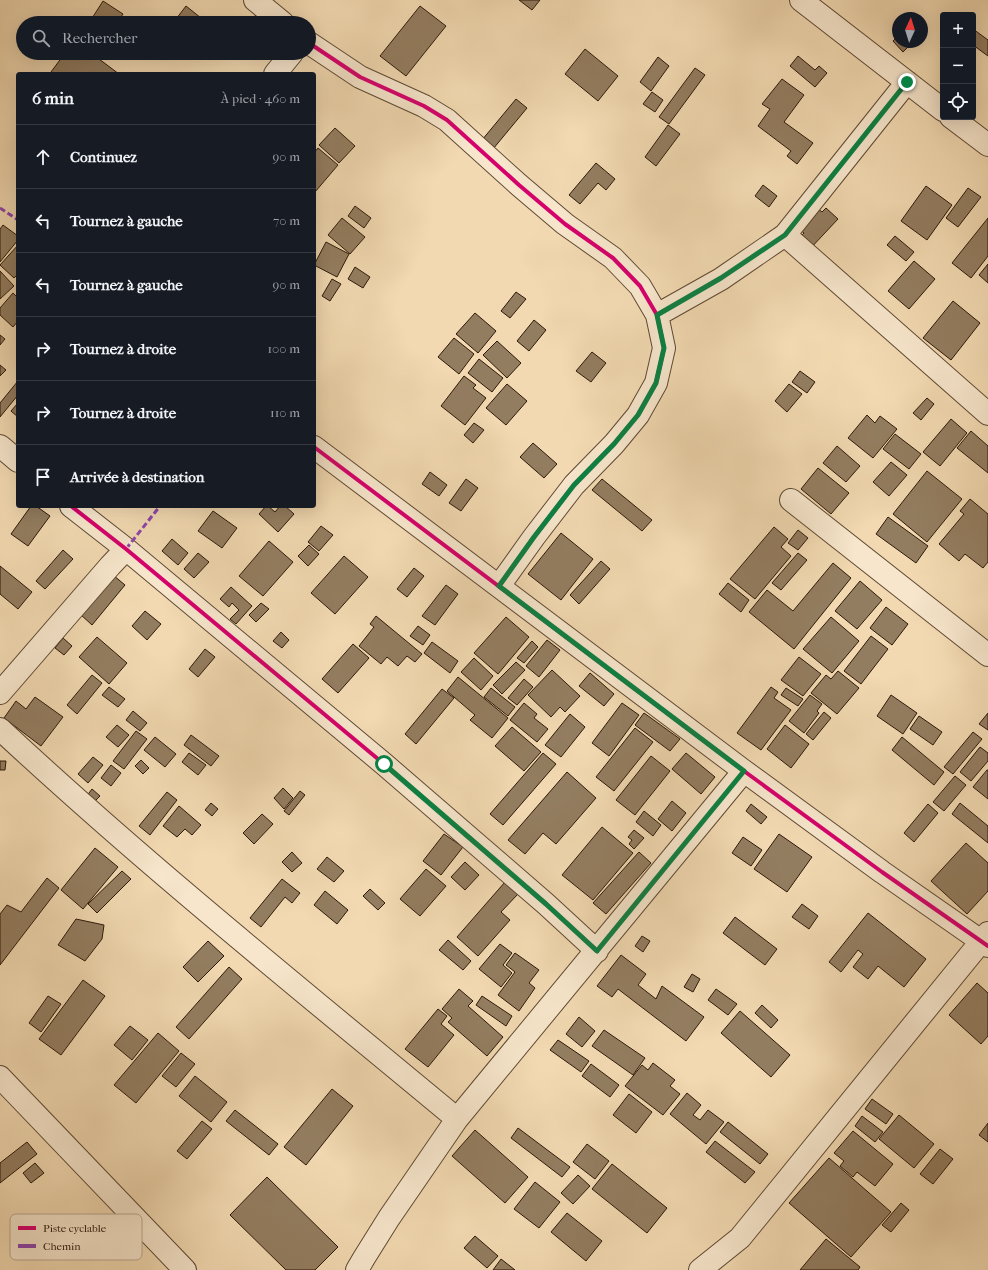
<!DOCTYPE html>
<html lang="fr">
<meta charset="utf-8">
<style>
:root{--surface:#171b24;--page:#242831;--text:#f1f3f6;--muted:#9ea1a6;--line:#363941}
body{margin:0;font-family:"IM FELL French Canon",serif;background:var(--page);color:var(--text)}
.controls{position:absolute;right:12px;top:12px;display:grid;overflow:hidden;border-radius:4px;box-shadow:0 4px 16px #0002}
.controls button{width:36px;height:36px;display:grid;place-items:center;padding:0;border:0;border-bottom:1px solid var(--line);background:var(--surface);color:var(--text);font:20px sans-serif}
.compass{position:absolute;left:892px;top:12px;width:36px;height:36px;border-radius:50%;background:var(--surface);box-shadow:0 4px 16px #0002;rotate:4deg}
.stop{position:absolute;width:12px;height:12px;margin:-9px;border:3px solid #0b8043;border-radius:50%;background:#fff}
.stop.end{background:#0b8043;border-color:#fff;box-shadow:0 1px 4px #0008}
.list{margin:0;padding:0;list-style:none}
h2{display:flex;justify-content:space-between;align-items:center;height:52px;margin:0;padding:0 16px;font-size:17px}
h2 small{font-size:13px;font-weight:400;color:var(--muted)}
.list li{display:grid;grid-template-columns:26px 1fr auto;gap:12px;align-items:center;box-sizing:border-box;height:64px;padding:0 16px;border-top:1px solid var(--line)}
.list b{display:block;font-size:15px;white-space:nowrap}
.list em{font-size:13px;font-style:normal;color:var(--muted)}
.icon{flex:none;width:22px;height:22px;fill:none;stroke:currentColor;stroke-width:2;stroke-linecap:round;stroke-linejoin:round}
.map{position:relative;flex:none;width:988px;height:1270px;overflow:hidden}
.search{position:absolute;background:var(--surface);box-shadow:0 4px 16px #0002;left:16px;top:16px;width:300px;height:44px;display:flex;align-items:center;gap:10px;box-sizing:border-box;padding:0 14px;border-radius:22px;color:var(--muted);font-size:15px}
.panel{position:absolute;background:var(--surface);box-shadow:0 4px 16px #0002;left:16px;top:72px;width:300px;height:436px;border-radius:4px}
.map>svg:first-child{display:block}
.building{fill:#937d60;stroke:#2d1909}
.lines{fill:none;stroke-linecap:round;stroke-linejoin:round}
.minor-casing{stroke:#5e4933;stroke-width:24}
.minor{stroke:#f7e6cc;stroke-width:22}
.quiet{stroke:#8e44ad;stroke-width:3;stroke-dasharray:6 3;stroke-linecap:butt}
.cycleway-casing{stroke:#f7e6cc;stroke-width:6}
.cycleway{stroke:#d6006c;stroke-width:4}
.route{stroke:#0b8043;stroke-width:5}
.key{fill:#f7e6cc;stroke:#baa892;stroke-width:1}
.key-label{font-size:11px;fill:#2d1909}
</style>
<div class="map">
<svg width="988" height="1270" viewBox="0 0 988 1270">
<rect width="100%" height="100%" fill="#f2d9b1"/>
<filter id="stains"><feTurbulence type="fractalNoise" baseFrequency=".005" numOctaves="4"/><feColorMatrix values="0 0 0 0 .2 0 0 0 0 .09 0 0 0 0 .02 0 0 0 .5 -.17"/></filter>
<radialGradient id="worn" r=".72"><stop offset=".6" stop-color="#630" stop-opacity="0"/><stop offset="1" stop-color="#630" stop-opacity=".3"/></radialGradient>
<path class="building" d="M519 0H540L532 10Z
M103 1 123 14 117 23H89Z
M186 6 206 22 205 23H173Z
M420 6 446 26 406 76 380 56Z
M258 12 272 23H253L251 21Z
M973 29 988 40V56L973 45Z
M898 36V42H913L903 52 893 41Z
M585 49 618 76 598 101 565 74Z
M65 53H91L119 74H53L51 72Z
M798 56 815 70 819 66 827 73 815 87 790 66Z
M658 57 669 66 651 91 640 82Z
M695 68 705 75 669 124 659 117Z
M782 79 804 95 784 122 813 143 797 164 787 156 791 151 758 126 770 109 762 104Z
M652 92 663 100 655 112 643 104Z
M516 99 527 108 493 149 482 140Z
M668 125 680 134 656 166 645 157Z
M335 128 355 146 339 163 319 145Z
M318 148 338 165 315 192 314 153Z
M596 163 615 179 606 190 598 183 580 204 569 195Z
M763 185 777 196 769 207 755 196Z
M926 186 952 205 927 240 901 221Z
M968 188 981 197 958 227 946 218Z
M355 206 371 218 364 228 348 216Z
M817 208 822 212 826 208 838 219 808 251 797 240 804 233 798 228Z
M342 218 365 237 350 254 328 235Z
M988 218V256L971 278 952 263Z
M3 225 18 236V240L0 262V229Z
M895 236 914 252 906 261 887 245Z
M326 242 349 254 337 277 314 265Z
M18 245V274L14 278 0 265Z
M914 261 935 279 909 309 888 291Z
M988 264V283L979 275Z
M355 267 370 277 363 288 348 279Z
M0 271 14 286 0 299Z
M332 279 341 284 330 301 322 296Z
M516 292 526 299 510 318 501 311Z
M13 293 18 298V321L13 327 0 315V308Z
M953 301 980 323 951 360 923 338Z
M475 313 496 331 478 353 456 334Z
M534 320 546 330 529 351 517 341Z
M0 335 5 339 0 345Z
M454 338 474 354 459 374 438 357Z
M497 341 521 363 507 378 483 355Z
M592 352 606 363 591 382 576 371Z
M479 359 503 378 492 392 468 373Z
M0 365 6 370 0 376Z
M800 371 815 382 807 393 792 382Z
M464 376 476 385 473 388 486 398 465 425 441 406Z
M18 381V395L0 417V403Z
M507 384 527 401 506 425 486 408Z
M789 384 802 394 787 412 775 401Z
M927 398 934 404 921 420 913 413Z
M18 403V417L11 411Z
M867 415 875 423 880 416 897 429 873 458 848 438Z
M951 419 967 433 940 466 923 452Z
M474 423 484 430 473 443 464 435Z
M971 431 988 446V473L957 448Z
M895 434 921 454 909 469 883 449Z
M533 443 557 464 544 478 520 457Z
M837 446 860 466 846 482 823 463Z
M891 462 907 475 889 496 873 482Z
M818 468 849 493 831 514 801 489Z
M927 471 962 499 927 542 893 514Z
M430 472 447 485 439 496 422 484Z
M466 479 478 488 461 511 449 503Z
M602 479 652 520 642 531 592 490Z
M970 499 988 514V562L983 568 965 554 959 561 939 544 964 514 960 511Z
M31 506H36L50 516 28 546 11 534Z
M266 506H268L275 512 280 506H285L294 514 278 532 259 514Z
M213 511 237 528 222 548 198 531Z
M888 517 928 546 916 563 876 534Z
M321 526 333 535 319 551 308 542Z
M774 527 788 539 781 547 791 556 755 599 730 579Z
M798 530 808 538 798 550 788 543Z
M561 533 593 559 561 600 528 574Z
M172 539 188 553 178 565 162 551Z
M269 541 293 562 263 596 239 576Z
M309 545 319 554 308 566 298 556Z
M63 550 73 559 45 589 36 581Z
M198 553 209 562 194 578 184 569Z
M798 553 807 560 781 590 772 583Z
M344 556 368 577 335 614 311 593Z
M601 561 610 569 579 604 570 595Z
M833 563 851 578 794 649 749 612 767 590 793 611Z
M0 566 32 592 18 609 0 594Z
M414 568 424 576 407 597 397 589Z
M113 575 125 585 92 625 80 614Z
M860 581 882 600 857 629 835 611Z
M728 583 749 600 741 612 719 594Z
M446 585 458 594 435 625 422 616Z
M231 587 252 606 236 624 230 619 239 610 232 603 229 607 220 599Z
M261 603 269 609 256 622 249 615Z
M886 607 908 624 892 645 870 628Z
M145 611 161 624 147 640 132 626Z
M376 616 422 654 415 662 407 656 398 666 387 657 381 664 359 646 374 627 370 624Z
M506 617 529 637 498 674 474 653Z
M831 617 859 641 832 673 803 649Z
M418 626 430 635 423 645 410 636Z
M281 632 289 640 282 648 273 641Z
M871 636 888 649 861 684 844 671Z
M97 637 127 663 109 684 79 657Z
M63 638 72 646 64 655 55 648Z
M547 640 560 650 539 677 526 666Z
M532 641 538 647 524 663 517 658Z
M432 642 458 661 450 673 424 653Z
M353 644 369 658 338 693 322 679Z
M205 649 215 657 198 677 189 669Z
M799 657 821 674 803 696 781 680Z
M474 658 493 676 481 690 461 672Z
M516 662 525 670 502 694 493 685Z
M552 670 580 696 565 712 560 707 551 717 528 695Z
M838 671 859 688 837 714 811 693 826 675 831 679Z
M590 673 614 694 604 706 579 686Z
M92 675 102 683 77 714 67 705Z
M458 677 508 718 492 738 470 720 475 715 447 691Z
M524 679 533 687 517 705 508 698Z
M109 687 125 699 118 707 102 695Z
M771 687 778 692 774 698 791 710 761 750 737 733Z
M491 688 515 707 508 716 484 697Z
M786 688 803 699 798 706 781 695Z
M442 689 454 698 416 744 405 734Z
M810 695 822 704 817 711 819 713 804 733 789 721Z
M891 695 917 713 903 734 877 716Z
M35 697 63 717 41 746 4 718 16 701 26 709Z
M524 703 537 714 534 718 548 729 537 742 510 720Z
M622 703 639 715 609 756 592 743Z
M133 711 147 723 140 731 126 720Z
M824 712 831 718 813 740 806 734Z
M644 713 680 739 670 751 635 725Z
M988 713V730L979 724Z
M570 714 585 727 561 757 545 745Z
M919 716 942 732 933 745 910 729Z
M117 725 129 735 118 747 106 737Z
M785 725 809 744 791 768 767 749Z
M512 727 541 752 524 771 495 746Z
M635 728 653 742 614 791 596 777Z
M136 731 147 739 124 769 113 761Z
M973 732 982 739 953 774 944 767Z
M191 735 219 756 211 766 184 745Z
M155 737 176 754 165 767 144 750Z
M902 737 944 772 934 785 892 750Z
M980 747 988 753V761L971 781 960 772Z
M189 753 206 765 198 775 182 762Z
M543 753 556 764 503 825 490 814Z
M686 753 715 777 701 794 672 769Z
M651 756 670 771 635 815 616 800Z
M93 757 103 765 88 783 78 774Z
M141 760 149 768 143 774 135 766Z
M0 761H6L5 770H0Z
M111 765 121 773 111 786 101 778Z
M987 770H988V799L973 787Z
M567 772 596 798 556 844 543 833 525 854 508 840Z
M955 776 966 785 944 811 933 802Z
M283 788 293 798 284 809 274 798Z
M92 789 100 796 93 803 86 797Z
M300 791 305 795 289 815 284 811Z
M167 792 177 800 150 835 139 826Z
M672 801 686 813 672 831 658 819Z
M211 803 218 809 212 816 205 810Z
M960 803 988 826V843L952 814Z
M751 804 767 817 761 824 746 811Z
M928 804 938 813 914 842 904 833Z
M179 806 201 825 192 835 185 829 177 837 163 826Z
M644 811 661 825 653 836 636 822Z
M262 814 273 824 254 844 243 833Z
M602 827 633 853 593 900 562 875Z
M634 830 644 838 634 849 629 844 632 840 628 837Z
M444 834 463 847 441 875 423 861Z
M779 834 812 857 787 892 754 869Z
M743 837 762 850 751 866 732 853Z
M966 843 988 863V891L967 914 931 881Z
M95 848 118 867 83 909 61 890Z
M292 852 302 863 292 872 282 862Z
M639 852 651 863 606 914 593 903Z
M327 857 344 871 334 882 317 869Z
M465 862 479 875 465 890 451 877Z
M426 869 446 886 420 916 400 899Z
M122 871 131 879 97 913 88 904Z
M47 878 59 888 0 965V914L7 905 21 912Z
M282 879 300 893 292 903 285 897 261 927 250 918Z
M505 882 518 894 501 912 510 920 478 956 457 937Z
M370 889 385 903 378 910 363 896Z
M325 891 348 910 337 924 314 905Z
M802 904 818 916 809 929 792 917Z
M868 913 926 959 904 987 878 966 868 979 853 967 863 954 858 950 841 972 829 962Z
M735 917 777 949 765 965 723 933Z
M76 919 104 925 102 939 85 961 58 945Z
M642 936 650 941 643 952 635 946Z
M448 940 471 961 463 970 439 950Z
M208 941 224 956 198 982 183 967Z
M500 944 512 953 503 965 512 973 501 987 479 969Z
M515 953 539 970 529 983 535 988 519 1011 498 995 515 972 506 965Z
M621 955 646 974 638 985 656 999 662 986 704 1017 686 1041 618 989 612 997 597 986Z
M229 967 242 979 189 1039 176 1027Z
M692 974 700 979 693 992 684 987Z
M83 980 105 996 61 1055 39 1039Z
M977 983 988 993V1036L981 1044 949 1015Z
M459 989 473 1001 468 1006 503 1037 487 1056 448 1022 452 1018 442 1009Z
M716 989 737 1004 728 1015 708 1000Z
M48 996 61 1004 41 1032 29 1023Z
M482 996 512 1016 506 1026 476 1005Z
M762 1005 778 1020 771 1028 755 1013Z
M438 1009 447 1016 441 1024 454 1035 428 1067 405 1049Z
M740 1011 790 1055 771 1077 721 1033Z
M579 1017 595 1031 582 1047 566 1034Z
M130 1026 148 1040 132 1060 114 1045Z
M604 1030 645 1058 633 1075 592 1046Z
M158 1033 179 1051 136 1103 114 1085Z
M558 1040 589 1061 581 1072 550 1050Z
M181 1053 195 1064 176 1087 162 1076Z
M653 1063 675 1080 670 1086 680 1094 663 1115 625 1086 642 1065 648 1070Z
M591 1064 619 1085 610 1097 582 1076Z
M195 1076 227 1102 211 1122 179 1096Z
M332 1089 353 1106 306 1165 284 1147Z
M687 1093 701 1105 693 1115 700 1120 708 1110 724 1122 706 1144 670 1114Z
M629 1094 652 1112 636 1133 613 1115Z
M872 1099 893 1114 886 1124 865 1109Z
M235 1110 278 1144 269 1155 226 1121Z
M899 1115 934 1144 914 1168 879 1139Z
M862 1116 883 1132 875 1142 855 1126Z
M202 1121 212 1129 187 1159 177 1151Z
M728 1122 768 1154 760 1164 720 1132Z
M988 1123V1142L979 1135Z
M518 1128 570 1167 562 1177 511 1138Z
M475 1130 528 1177 505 1203 452 1156Z
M853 1131 893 1164 875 1186 857 1172 853 1177 840 1166 844 1161 834 1153Z
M715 1141 755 1172 745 1183 706 1152Z
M27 1142 37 1154 0 1183V1163Z
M587 1144 609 1161 595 1179 573 1162Z
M940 1149 953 1159 933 1184 920 1174Z
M829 1158 891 1212 851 1257 789 1203Z
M35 1163 44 1173 31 1183 23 1173Z
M612 1164 667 1208 647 1233 592 1189Z
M578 1175 590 1186 573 1204 561 1193Z
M267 1177 338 1247 315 1270H286L230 1215Z
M535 1182 560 1202 539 1228 514 1209Z
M901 1203 909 1210 891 1232 882 1225Z
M567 1213 602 1241 586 1261 551 1232Z
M475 1236 498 1256 487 1268 464 1248Z
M826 1239 860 1267 858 1270H800Z
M501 1259 515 1270H493Z"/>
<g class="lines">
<g class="minor-casing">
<path id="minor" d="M255 0 283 23
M801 0 943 110
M309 43 360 77 424 106 447 120 519 185 565 224 613 258 640 286 657 315 664 348 656 383 638 415 614 444 574 485 534 537 499 586
M275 74 292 53
M951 117 988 145
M785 235 988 414
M657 315 721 279 785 235 907 82
M0 446 18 461
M314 447 744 771 882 872 988 946
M791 500 988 655
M71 506 126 549 384 764 546 904 597 951
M0 693 110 566 126 549
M0 729C147 866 303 991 457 1119
M0 1077 185 1270
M357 1270 364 1258 389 1218 457 1119 744 771
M700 1270 740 1238 988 933"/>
</g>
<use href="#minor" class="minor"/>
<path class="quiet" d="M0 208 18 220
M126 549 160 506"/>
<g class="cycleway-casing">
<path id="cycleway" d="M309 43 360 77 424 106 447 120 519 185 565 224 613 258 640 286 657 315 664 348 656 383 638 415 614 444 574 485 534 537 499 586
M314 447 744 771 882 872 988 946
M71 506 126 549 384 764 546 904 597 951"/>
</g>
<use href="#cycleway" class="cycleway"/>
</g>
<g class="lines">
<path class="route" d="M384 764 546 904 597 951 744 771 499 586 534 537 574 485 614 444 638 415 656 383 664 348 657 315 721 278 785 235 907 82"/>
</g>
<rect x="10" y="1214" width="132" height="46" rx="6" class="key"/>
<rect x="18" y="1226" width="18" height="4" fill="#d6006c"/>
<rect x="18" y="1244" width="18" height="4" fill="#8e44ad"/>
<g class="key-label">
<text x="43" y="1232">Piste cyclable</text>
<text x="43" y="1250">Chemin</text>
</g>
<rect width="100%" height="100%" filter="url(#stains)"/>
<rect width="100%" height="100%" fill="url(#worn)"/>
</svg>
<div class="controls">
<button>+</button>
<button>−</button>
<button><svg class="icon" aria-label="locate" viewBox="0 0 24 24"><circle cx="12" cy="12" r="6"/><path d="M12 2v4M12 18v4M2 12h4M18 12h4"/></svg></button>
</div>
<svg class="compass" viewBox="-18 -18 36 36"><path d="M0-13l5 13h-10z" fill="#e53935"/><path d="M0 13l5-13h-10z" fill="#9ea1a6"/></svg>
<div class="stop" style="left:384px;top:764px"></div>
<div class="stop end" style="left:907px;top:82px"></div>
<div class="search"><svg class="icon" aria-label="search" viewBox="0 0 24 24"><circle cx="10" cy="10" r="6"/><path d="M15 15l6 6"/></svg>Rechercher</div>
<section class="panel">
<h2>6 min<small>À pied · 460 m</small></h2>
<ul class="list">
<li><svg class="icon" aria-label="ahead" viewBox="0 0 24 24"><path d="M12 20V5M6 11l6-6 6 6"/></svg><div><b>Continuez</b></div><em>90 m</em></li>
<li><svg class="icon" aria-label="left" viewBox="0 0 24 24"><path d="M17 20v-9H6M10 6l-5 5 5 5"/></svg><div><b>Tournez à gauche</b></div><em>70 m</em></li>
<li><svg class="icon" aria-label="left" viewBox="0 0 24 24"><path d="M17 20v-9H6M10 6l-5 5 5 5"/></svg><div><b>Tournez à gauche</b></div><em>90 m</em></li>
<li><svg class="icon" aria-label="right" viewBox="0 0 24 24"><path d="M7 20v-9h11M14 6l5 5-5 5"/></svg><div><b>Tournez à droite</b></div><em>100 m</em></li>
<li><svg class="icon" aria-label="right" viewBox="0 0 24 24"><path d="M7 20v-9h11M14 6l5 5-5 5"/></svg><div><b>Tournez à droite</b></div><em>110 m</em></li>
<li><svg class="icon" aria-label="arrive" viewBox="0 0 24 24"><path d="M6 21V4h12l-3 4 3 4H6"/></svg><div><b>Arrivée à destination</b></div></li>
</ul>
</section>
</div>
